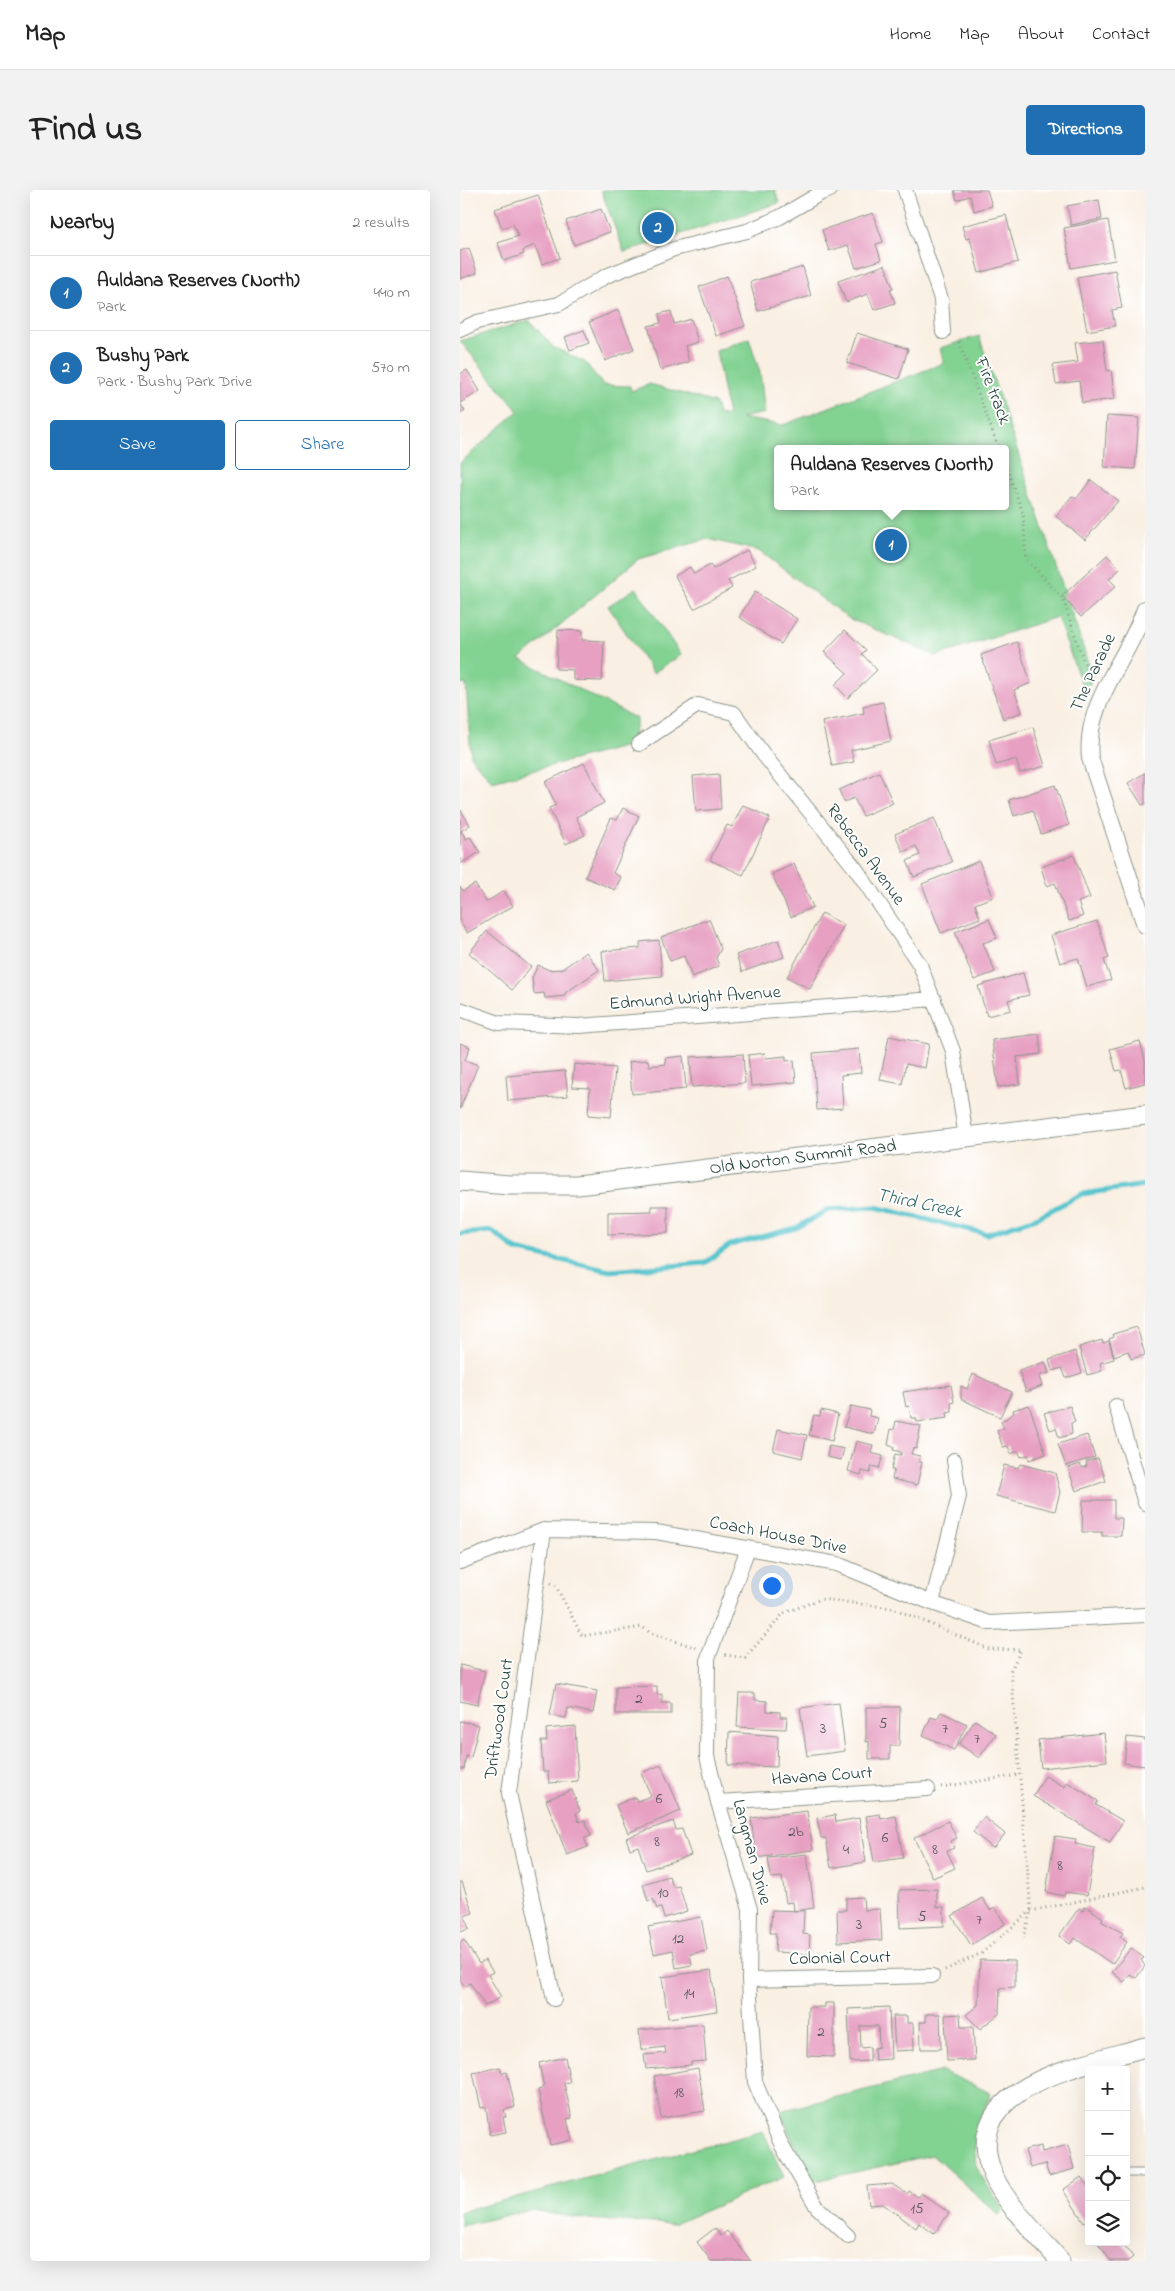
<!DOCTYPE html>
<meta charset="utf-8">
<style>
:root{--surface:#fff;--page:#f2f2f2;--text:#222;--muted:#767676;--line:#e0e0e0;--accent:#1f6fb2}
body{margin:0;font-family:"Indie Flower",sans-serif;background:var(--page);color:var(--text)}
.controls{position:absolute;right:15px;bottom:15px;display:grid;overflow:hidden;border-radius:5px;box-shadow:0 5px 20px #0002}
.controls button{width:45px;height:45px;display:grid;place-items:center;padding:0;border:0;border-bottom:1px solid var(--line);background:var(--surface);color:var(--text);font:25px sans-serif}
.you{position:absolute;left:311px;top:1395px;width:18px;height:18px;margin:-12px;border:4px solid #fff;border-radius:50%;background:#1a73e8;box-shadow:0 0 0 8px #1a73e833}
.badge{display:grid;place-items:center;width:32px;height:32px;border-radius:50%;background:var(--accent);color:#fff;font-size:16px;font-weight:700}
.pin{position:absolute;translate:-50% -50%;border:2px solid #fff;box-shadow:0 1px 5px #0006}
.popup{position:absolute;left:314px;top:255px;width:235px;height:65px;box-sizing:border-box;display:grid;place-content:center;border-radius:5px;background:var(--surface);filter:drop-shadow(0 1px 4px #0005);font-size:16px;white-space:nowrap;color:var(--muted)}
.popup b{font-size:19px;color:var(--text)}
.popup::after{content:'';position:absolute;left:50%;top:100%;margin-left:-10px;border:10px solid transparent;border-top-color:var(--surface)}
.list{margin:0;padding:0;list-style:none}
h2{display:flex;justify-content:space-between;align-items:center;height:65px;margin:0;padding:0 20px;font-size:21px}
h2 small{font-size:16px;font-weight:400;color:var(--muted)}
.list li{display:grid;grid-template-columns:32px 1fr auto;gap:15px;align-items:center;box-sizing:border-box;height:75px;padding:0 20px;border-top:1px solid var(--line)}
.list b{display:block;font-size:19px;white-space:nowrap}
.list p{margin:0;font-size:16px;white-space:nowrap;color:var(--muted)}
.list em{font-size:16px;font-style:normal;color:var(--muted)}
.actions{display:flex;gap:10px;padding:15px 20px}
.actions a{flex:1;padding:11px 0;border:1px solid var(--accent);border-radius:5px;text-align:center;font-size:18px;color:var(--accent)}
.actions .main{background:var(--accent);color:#fff}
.icon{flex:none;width:28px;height:28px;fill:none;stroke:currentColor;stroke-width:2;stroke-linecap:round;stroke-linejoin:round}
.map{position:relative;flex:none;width:685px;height:2071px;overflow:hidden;border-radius:5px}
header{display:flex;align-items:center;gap:30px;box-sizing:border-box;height:70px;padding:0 25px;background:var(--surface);border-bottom:1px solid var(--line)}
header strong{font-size:24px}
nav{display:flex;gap:28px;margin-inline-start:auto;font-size:18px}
.intro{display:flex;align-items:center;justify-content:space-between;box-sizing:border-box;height:120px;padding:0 30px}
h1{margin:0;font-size:35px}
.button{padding:12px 22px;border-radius:5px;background:var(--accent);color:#fff;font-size:18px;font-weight:700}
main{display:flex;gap:30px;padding:0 30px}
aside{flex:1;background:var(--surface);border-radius:5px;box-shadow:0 5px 20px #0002}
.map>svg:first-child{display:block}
.green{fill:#82d292;stroke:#508863;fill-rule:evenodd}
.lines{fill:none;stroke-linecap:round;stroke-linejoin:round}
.stream{stroke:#58c5ce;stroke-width:5}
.building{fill:#e7a0c2}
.service-casing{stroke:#8c968b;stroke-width:9}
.minor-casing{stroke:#8c968b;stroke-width:16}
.tertiary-casing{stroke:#8c968b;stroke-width:18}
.secondary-casing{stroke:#8c968b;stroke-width:21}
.path{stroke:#8c968b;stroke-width:3;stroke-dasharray:1 4;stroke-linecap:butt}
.service{stroke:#fff;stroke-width:7}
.minor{stroke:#fff;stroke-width:14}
.tertiary{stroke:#fff;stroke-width:16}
.secondary{stroke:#fff;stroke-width:19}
.labels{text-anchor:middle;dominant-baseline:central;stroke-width:4;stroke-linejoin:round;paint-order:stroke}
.number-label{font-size:15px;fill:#515658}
.street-label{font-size:18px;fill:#1f3d34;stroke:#fff}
.water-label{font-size:19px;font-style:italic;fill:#306662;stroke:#fff}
</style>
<header>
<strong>Map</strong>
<nav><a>Home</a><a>Map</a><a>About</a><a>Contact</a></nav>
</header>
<div class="intro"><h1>Find us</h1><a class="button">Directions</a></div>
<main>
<aside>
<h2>Nearby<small>2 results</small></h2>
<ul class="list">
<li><span class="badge">1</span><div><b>Auldana Reserves (North)</b><p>Park</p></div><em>440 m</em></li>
<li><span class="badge">2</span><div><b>Bushy Park</b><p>Park · Bushy Park Drive</p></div><em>570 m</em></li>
</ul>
<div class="actions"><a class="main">Save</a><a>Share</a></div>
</aside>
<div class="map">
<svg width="685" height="2071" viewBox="0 0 685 2071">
<rect width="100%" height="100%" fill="#fff"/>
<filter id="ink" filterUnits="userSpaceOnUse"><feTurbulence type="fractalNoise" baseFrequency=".02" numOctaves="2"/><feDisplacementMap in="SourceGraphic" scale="10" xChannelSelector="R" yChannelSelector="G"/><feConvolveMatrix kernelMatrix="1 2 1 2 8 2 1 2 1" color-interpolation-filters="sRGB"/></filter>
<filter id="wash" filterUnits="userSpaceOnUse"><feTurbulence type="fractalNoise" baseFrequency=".0096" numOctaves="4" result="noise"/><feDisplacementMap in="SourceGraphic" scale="20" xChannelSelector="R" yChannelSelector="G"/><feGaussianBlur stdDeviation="1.12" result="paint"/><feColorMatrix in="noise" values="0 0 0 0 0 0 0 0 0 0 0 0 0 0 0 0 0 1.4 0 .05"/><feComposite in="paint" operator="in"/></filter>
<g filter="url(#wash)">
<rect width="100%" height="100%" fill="#f9efe2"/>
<path class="green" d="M141 0H315L319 13 164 62Z
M69 130 93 157 125 172 143 195 170 196 171 201 190 194 255 213 258 224 268 226 256 161 289 148 300 183 305 223 280 228 323 235 484 173 480 158 519 146 633 487 625 504 597 427 476 466 388 428 299 361 248 349 178 369 60 469 177 529 171 555 32 591 11 567 6 494H0V273L58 221 0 151ZM317 259H545V316H317Z
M176 398 221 465 193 483 148 416Z
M482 1881 531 1903 514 1945 516 1978 544 2020 539 2025 472 1965 350 1992 320 1921Z
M303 1941 324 1987 214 2034 124 2029 70 2020 0 2036V2022Z"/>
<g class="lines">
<path class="stream" d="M0 1044 32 1041 56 1060 150 1081 245 1073 270 1055 336 1038 368 1020 415 1017 527 1044 576 1028 622 1004 685 995"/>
</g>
<g id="blocks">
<path class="building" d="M494 0H527L532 16 514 21 510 6 497 10Z
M78 5 100 68 82 74 75 55 63 60 64 64 44 71 38 53 58 46 53 34 42 38 35 19Z
M639 10 642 29 611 35 607 16Z
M141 19 150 42 114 55 106 31Z
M413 23 423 52 416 54 421 70 396 78 388 55 369 61 362 40Z
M546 25 558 72 519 83 510 48 506 49 502 36Z
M648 30 655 70 611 78 604 38Z
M9 58 17 83 0 89V61Z
M425 75 433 98 430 99 435 113 414 120 408 104 386 112 378 91Z
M343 77 351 106 298 121 290 92Z
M655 80 662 118 652 120 655 136 627 141 617 87Z
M267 86 285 136 256 146 239 97Z
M158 120 174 159 145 171 129 132Z
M211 121 214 134 231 129 238 152 225 156 229 172 200 180 188 136 201 133 199 124Z
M124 140 129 153 110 160 105 147Z
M397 143 448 159 439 189 387 173Z
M643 150 647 181 651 180 655 209 622 213 619 191 596 194 593 175 618 172 615 153Z
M7 180 20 201 0 213 5 221 0 224V184Z
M647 226 679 228 675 279 644 277Z
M631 290 658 311 625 350 596 326 612 306 616 309Z
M287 360 296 376 268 391 272 398 234 419 215 386 230 377 234 384 250 375 253 379Z
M647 365 660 379 649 389 656 396 621 427 602 406Z
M295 402 337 429 321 454 279 427Z
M98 440 122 441V450L144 451 142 491 113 490V480L96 479Z
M385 440 406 460 402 464 417 480 388 508 375 495 387 483 364 462Z
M557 452 571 493 554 500 562 522 543 529 521 465Z
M423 512 431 551 391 560 394 572 372 576 362 532 404 523 403 516Z
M573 537 585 576 560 583 556 569 536 575 529 550Z
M124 573 144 613 116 627 125 645 106 654 89 618 96 615 85 592Z
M419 582 433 613 403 626 394 608 384 612 379 600Z
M685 583V614L682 615 668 593Z
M259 584 261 619 236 621 233 586Z
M595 595 609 635 581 644 573 620 554 626 549 610Z
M283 615 310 628 283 685 250 670 267 635 272 637Z
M163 618 179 626 153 683 161 687 155 700 125 687 151 628 157 630Z
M0 619 10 635 1 641 6 649 10 647 20 662 0 674Z
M474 628 492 672 454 687 447 671 460 665 456 656 443 662 435 644Z
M614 665 630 708 618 712 623 726 609 731 595 693 587 696 581 677Z
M519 671 533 707 515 714 520 728 481 743 462 694Z
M334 674 353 717 331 727 312 684Z
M15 694 26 712 44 701 53 716 7 743 0 732V697L3 701Z
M362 723 384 735 350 799 327 787Z
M249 729 261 759 256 768 259 776 232 787 224 766 210 771 201 747Z
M529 729 537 748 523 753 535 782 514 790 495 742Z
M637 731 649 768 644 770 651 790 627 797 618 768 600 773 591 745Z
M27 741 71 777 52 800 9 763Z
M199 750 202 786 145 791 142 761 180 758V752Z
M318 750 324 767 282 782 276 765Z
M126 762 139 780 105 803V806L85 808 84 803 74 804 72 788 78 775 89 780 102 779Z
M563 783 569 805 548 810 551 820 527 826 518 796Z
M579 844 581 864 557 867 560 894 538 897 532 850Z
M429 846 469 854 465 878 446 874 442 894 420 890Z
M680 851 685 871V893L666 898 661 880 656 881 650 859Z
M0 853 10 857 5 870 18 875 0 919Z
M399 859 401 883 381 885 383 918 357 920 353 863Z
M305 863 306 868 326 866V871L334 870 336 892 291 896 288 865Z
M283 864 285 893 232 897 230 867Z
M223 866 226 899 172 904 169 872 188 870 189 876 206 874 205 868Z
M114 874 155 878 151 927 128 925 130 898 112 897Z
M105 881 108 906 48 911 46 886Z
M191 1016H208V1043L148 1045V1022L192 1021Z
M677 1137 685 1165 671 1169 668 1161 654 1166 649 1149 654 1147 653 1144Z
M642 1150 643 1153 649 1151 654 1169 640 1173 642 1181 627 1185 619 1157Z
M615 1161 622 1183 606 1188 602 1178 592 1181 589 1170Z
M585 1172 589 1183 579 1186 582 1196 566 1202 559 1181Z
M513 1184 552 1202 540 1227 501 1209V1196L507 1199Z
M491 1195 494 1212 491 1213 492 1222 487 1223 488 1228 457 1232 456 1228H451L449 1216 446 1217 443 1202Z
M569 1215 586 1264 569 1270 568 1265 561 1267 558 1261 551 1264 548 1256 543 1257 537 1241 544 1238 541 1232 554 1223 553 1220Z
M391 1216 410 1220 409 1226 418 1228 414 1244 384 1237Z
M610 1216 615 1232 611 1233 612 1244 599 1248 596 1238 590 1240 584 1223Z
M361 1220 378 1224 372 1251 349 1245 354 1225 360 1226Z
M436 1231 461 1236 456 1259 453 1258 451 1264 460 1266 458 1272H462L457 1295 432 1289 434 1280H431L435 1264 441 1265V1262L433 1260 434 1257 428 1255 431 1239 434 1240Z
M318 1239 347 1245 342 1268 313 1261Z
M627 1245 635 1267 606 1276 598 1254Z
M396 1251 413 1255 411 1263 423 1266 419 1278 412 1276 410 1283 402 1281 401 1285 388 1281Z
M369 1256 384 1259 381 1270 367 1267Z
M638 1268 646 1291 616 1301 608 1278 620 1274 622 1278 627 1276 626 1272Z
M560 1274 595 1283 600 1302 595 1321 536 1306 544 1275 558 1278Z
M623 1310H654V1328H662L661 1346H642V1342H622Z
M0 1475 25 1481 17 1515 0 1511Z
M96 1494 137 1501 133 1523 108 1518 106 1528 90 1525Z
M197 1496V1505L202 1504V1513H211V1524H156V1497Z
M279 1503H295V1510L307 1511V1521L320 1522V1527H327L326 1539 277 1537Z
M379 1513 385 1561 347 1566 340 1518Z
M406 1517H440L439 1556H430V1569H409V1551L406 1552Z
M481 1522 507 1534 494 1560 463 1545 471 1527 477 1529Z
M515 1530 536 1544 519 1568 499 1554Z
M0 1531 19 1535 11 1567 6 1566 4 1579H0Z
M115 1536 118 1591 89 1593 88 1582H83L81 1551H87L86 1539Z
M269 1542 318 1546 317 1577 268 1575Z
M644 1543 647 1571 581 1578 578 1550Z
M667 1547 685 1549V1576L664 1573Z
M201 1575 221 1621 168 1643 156 1615 175 1607 177 1611 191 1606 181 1583Z
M585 1586 605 1597 607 1592 638 1611 636 1615 663 1631 650 1652 573 1606Z
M112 1600 120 1621 116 1623 119 1632 125 1630 131 1646 124 1648 128 1657 107 1665 86 1610Z
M347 1621 353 1660 296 1668 291 1628Z
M420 1624 421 1629 436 1626 443 1668 414 1672 406 1626Z
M375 1625 376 1632 399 1628 406 1672 371 1678 366 1648H361L357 1628Z
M524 1627 545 1644 533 1658 513 1642Z
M213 1631 216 1640 222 1639 231 1665 186 1680 178 1656 170 1659 166 1648Z
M488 1631 497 1648 491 1651 494 1658 487 1661 495 1678 473 1688 454 1648Z
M595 1646 616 1649 615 1654 635 1658 627 1705 605 1702 604 1706 586 1702Z
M347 1664 354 1718 334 1721 333 1712 326 1713 322 1687 311 1688 308 1668Z
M209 1686 213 1697 219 1696 227 1721 204 1728 201 1718 197 1719 193 1709 188 1711 183 1694Z
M0 1692H2L13 1723 4 1726 9 1739 0 1742Z
M477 1699V1717H484V1736L440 1738 439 1700Z
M403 1707 404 1720 420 1719 422 1750 378 1752 377 1720H386V1708Z
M522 1708 530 1720 535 1717 545 1734 511 1755 492 1726Z
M626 1716 643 1728 641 1731 663 1743 660 1747 667 1752 652 1774 615 1748 610 1754 599 1746 619 1718 623 1721Z
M312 1720 344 1721 343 1744 350 1745 349 1764 315 1762 316 1743H310Z
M241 1727 247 1761 230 1764 232 1775 216 1778 213 1760 194 1764 188 1737Z
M4 1750 19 1774 25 1770 33 1782 28 1785 41 1807 25 1816 10 1793 5 1797 0 1790V1753Z
M671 1758 684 1768 681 1770 685 1776 676 1788 670 1784 664 1792 652 1782Z
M520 1770 555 1771V1797L540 1798 539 1824 520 1839 506 1825 518 1815Z
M251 1780 257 1821 208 1828 202 1787Z
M365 1813H374V1867L347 1866 348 1817H365Z
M429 1817 431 1869 415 1870 414 1858 419 1857 418 1836H400L401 1858 410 1857V1871L390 1872 388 1819Z
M466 1824H480L481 1859H461L460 1832H466Z
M500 1824 501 1837H513L515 1870 487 1871 485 1825Z
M433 1826H447V1833H453L454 1860 435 1861Z
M243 1834 246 1871 231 1872V1875L186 1879 184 1865 206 1863 205 1857 181 1860 179 1840Z
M105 1867 110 1892 104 1893 112 1928 107 1929 112 1950 90 1955 78 1900 84 1898 79 1873Z
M40 1877 42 1883 47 1882 55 1917 44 1920 46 1927H43L46 1942 30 1945 26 1917 21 1918 13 1883Z
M238 1878 245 1921 201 1928 194 1886Z
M608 1955 614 1979 589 1986 585 1974 570 1978 565 1960 581 1956 582 1962Z
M621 1987 629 1998V2029L624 2032 603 2000Z
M432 1994 447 2004 449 2001 458 2007 461 2003 489 2023 474 2044 459 2033 456 2038 423 2014 409 2015 407 1996Z
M255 2038 261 2046 267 2041 291 2071H251L237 2052Z
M637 2052H662L673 2067 668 2071H651Z"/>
</g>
</g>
<g filter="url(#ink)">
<use href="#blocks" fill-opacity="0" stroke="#8c968b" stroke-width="1"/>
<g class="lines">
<g class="service-casing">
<path id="service" d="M666 1983H685"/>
</g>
<g class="minor-casing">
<path id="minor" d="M445 0 481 109 483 142
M0 140 17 132 99 114 146 86 214 59 287 41 320 27 361 3 370 0
M179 554 238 515 274 523 303 564 396 679 460 775 493 861 506 948
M0 819 39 833 119 836 474 809
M656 1216 685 1313
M84 1340 49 1603 94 1809
M288 1358 248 1468 247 1566 258 1612 290 1719 289 1790 295 1892 322 1956 357 2017 388 2046
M0 1372 84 1340 196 1342 377 1374 472 1413 529 1433 685 1425
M472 1413 499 1306 494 1270
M258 1612 468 1599
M289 1790 472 1786"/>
</g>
<g class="tertiary-casing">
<path id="tertiary" d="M685 419C668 469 624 513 630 568L685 735"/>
</g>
<g class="secondary-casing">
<path id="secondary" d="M0 991 49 995H118L685 925
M600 2071C579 2046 547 2016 534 1987 493 1895 626 1875 685 1857"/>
</g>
<path class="path" d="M499 152 539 259
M545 274 563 323 566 369 603 409 631 493
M91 1393 96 1396 122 1446 182 1437 191 1443 237 1458
M265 1465 285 1468 324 1423 361 1409 433 1418 529 1459 561 1460 551 1480 571 1721 563 1748
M481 1597 559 1585
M485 1780 522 1763 571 1721 685 1697"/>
<use href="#service" class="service"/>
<use href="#minor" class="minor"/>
<use href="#tertiary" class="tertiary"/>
<use href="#secondary" class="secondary"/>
</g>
</g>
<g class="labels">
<g class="number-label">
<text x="179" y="1509">2</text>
<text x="423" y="1534">5</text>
<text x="363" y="1539">3</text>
<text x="485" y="1539">7</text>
<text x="517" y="1549">7</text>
<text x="199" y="1609">6</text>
<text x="336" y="1642">2b</text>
<text x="425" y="1648">6</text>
<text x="197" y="1652">8</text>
<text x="386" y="1660">4</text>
<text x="475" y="1660">8</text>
<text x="600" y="1676">8</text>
<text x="203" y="1703">10</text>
<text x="462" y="1727">5</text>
<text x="519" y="1730">7</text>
<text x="399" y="1735">3</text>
<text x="218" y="1749">12</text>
<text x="229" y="1804">14</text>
<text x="361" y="1842">2</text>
<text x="219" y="1903">18</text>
<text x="457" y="2019">15</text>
</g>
<g class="street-label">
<text transform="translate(532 201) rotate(69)">Fire track</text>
<text transform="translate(634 483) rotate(-65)">The Parade</text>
<text transform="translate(405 665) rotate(54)">Rebecca Avenue</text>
<text transform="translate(235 809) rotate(-4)">Edmund Wright Avenue</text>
<text transform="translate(343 968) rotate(-7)">Old Norton Summit Road</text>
<text transform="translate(318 1346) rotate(11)">Coach House Drive</text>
<text transform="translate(40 1529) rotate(-82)">Driftwood Court</text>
<text transform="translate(362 1587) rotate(-4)">Havana Court</text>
<text transform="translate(291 1662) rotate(75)">Langman Drive</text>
<text transform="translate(380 1769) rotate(-1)">Colonial Court</text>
</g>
<g class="water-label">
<text transform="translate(459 1014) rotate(12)">Third Creek</text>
</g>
</g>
</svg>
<div class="controls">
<button>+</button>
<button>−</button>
<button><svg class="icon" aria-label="locate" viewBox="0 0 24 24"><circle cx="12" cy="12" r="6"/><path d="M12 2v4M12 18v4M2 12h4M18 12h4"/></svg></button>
<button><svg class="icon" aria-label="layers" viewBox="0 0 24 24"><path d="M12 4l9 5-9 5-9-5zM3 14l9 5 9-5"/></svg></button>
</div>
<div class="you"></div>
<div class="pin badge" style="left:431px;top:355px">1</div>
<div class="popup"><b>Auldana Reserves (North)</b>Park</div>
<div class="pin badge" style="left:198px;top:38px">2</div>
</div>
</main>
